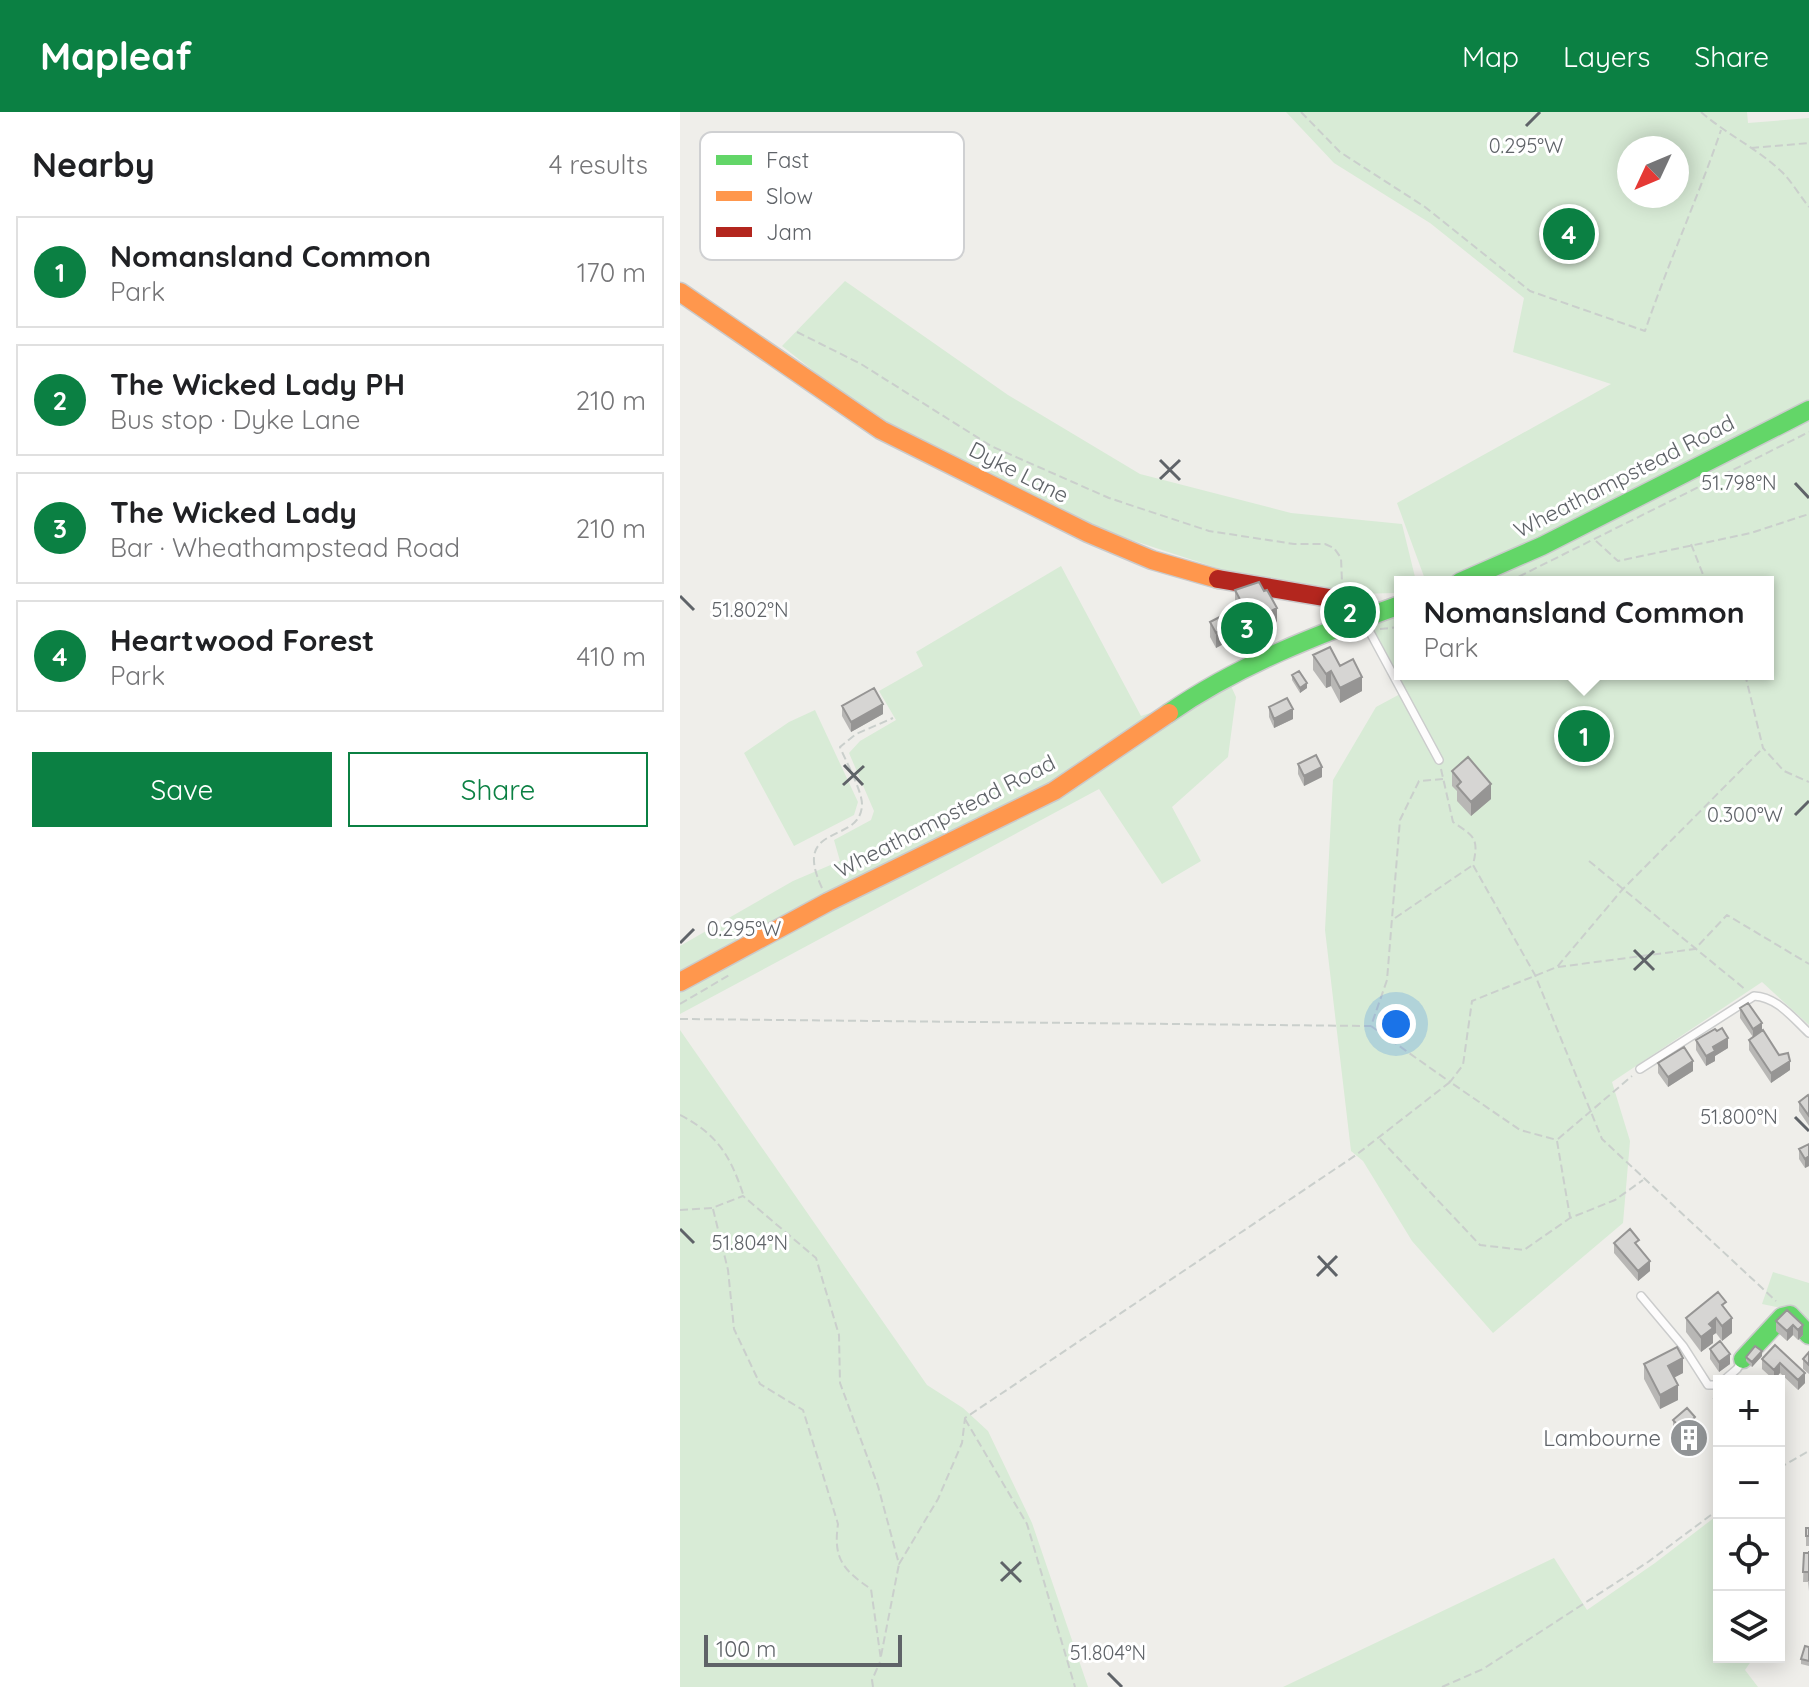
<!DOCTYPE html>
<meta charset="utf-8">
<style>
:root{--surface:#fff;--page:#f6f6f6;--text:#202124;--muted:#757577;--line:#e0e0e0;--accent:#0b8043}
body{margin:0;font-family:Quicksand,sans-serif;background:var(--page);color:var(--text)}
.controls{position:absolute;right:24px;bottom:24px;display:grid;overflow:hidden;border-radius:0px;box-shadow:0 4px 20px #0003}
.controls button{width:72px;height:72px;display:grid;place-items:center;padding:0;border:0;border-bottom:2px solid var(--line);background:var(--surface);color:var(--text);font:40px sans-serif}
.compass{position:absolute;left:937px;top:24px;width:72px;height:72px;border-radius:50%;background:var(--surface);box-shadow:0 4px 20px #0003;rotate:226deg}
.scale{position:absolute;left:24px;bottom:20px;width:198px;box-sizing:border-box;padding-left:8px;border:4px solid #5f6368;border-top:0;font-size:22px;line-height:28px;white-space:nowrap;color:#5f6368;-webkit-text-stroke:6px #fff;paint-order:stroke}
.you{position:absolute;left:716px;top:912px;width:28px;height:28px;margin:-20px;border:6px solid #fff;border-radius:50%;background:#1a73e8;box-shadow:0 0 0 12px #1a73e833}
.badge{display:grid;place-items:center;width:52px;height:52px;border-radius:50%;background:var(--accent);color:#fff;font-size:26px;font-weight:700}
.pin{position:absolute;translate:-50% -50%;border:4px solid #fff;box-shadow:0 2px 8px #0006}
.popup{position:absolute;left:714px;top:464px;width:380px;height:104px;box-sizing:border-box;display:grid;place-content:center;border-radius:0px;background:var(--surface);filter:drop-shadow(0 2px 6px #0005);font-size:26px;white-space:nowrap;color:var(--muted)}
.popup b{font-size:30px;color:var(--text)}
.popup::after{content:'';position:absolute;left:50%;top:100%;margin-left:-16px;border:16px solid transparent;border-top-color:var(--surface)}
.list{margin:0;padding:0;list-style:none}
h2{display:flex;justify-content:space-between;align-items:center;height:104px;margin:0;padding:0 32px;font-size:34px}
h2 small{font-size:26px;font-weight:400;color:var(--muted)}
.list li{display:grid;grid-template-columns:52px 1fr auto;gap:24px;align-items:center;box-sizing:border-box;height:112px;margin:0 16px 16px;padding:0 16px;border:2px solid var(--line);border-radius:0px}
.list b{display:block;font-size:30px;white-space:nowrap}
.list p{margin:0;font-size:26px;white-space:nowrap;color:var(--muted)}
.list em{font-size:26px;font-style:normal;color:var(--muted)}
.actions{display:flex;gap:16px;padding:24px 32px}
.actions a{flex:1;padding:18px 0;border:2px solid var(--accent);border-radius:0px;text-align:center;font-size:28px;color:var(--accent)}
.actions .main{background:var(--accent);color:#fff}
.icon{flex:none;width:44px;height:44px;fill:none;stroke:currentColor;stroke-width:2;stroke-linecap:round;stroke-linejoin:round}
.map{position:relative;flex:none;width:1129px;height:1575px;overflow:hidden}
header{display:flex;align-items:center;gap:48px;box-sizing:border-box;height:112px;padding:0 40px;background:var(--accent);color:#fff}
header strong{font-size:38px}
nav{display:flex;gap:44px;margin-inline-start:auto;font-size:28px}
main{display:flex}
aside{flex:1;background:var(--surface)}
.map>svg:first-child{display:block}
.green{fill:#d8ebd6;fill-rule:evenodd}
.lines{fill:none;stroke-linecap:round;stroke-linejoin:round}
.lane-casing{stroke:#cbcccc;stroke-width:10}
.fast-casing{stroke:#cacacb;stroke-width:21}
.slow-casing{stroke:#cacacb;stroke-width:21}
.jam-casing{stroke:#cacacb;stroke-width:21}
.path{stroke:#cacfcc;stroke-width:2;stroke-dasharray:8 4;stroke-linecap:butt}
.lane{stroke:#fdfcfc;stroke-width:7}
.fast{stroke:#63d668;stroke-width:18}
.slow{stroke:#ff974d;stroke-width:18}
.jam{stroke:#b3261e;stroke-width:18}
.wall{fill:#b8b7b5}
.shaded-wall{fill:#969594}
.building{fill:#d6d5d3;stroke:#969594;stroke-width:2}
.ticks{fill:none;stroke:#5f6368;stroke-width:3}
.labels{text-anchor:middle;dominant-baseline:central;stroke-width:6;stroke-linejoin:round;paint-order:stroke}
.street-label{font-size:22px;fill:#5f6368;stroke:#fff}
.poi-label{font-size:22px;fill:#5f6368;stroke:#fff;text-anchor:end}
.key{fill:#fff;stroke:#cfd0d2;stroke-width:2}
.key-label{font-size:22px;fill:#5f6368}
.ticks-label{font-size:20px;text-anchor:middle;fill:#5f6368;stroke:#fff;stroke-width:6;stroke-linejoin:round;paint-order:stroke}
</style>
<header>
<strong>Mapleaf</strong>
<nav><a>Map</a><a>Layers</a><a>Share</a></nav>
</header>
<main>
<aside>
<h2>Nearby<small>4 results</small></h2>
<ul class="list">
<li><span class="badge">1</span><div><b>Nomansland Common</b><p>Park</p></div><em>170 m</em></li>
<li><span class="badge">2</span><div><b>The Wicked Lady PH</b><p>Bus stop · Dyke Lane</p></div><em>210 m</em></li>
<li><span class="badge">3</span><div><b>The Wicked Lady</b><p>Bar · Wheathampstead Road</p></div><em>210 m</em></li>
<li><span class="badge">4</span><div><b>Heartwood Forest</b><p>Park</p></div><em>410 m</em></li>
</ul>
<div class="actions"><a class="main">Save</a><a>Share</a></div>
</aside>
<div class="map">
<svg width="1129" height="1575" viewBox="0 0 1129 1575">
<rect width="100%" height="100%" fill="#efeeea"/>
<path class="green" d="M606 0H1067L1068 11 1129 6V913L1082 870 932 970 950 1029 943 1111 813 1221 732 1129 683 1049 671 1039 645 818 653 668 696 595 722 581 677 503 720 486V562H1088V470H746L717 391 931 272 833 240 844 186 750 111 654 51ZM949 36H997V84H949Z
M165 169 328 283 460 362 611 401 722 412 735 465 729 470H720V477L715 481 677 482 543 458 424 419 188 302 102 234Z
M381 454 461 604 551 574 556 585 548 645 492 695 521 749 482 772 419 677 0 902V834L113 769 160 749 154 728 191 708 194 699 169 641 180 629 216 608 199 579 243 554 236 540Z
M135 598 178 690 174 703 114 734 64 641 109 610Z
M0 918 247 1273 283 1296 308 1319 352 1411 408 1575H0Z
M1093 1160 1129 1171V1211L1111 1198 1082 1192Z
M1039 1402V1545H1074L1065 1558 1078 1575H603L874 1446 907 1498 975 1451Z"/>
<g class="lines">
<g class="lane-casing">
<path id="lane" d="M684 509 759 648
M960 957 1074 884C1097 885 1113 906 1129 921
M961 1184 1003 1234 1028 1273H1039
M1043 1269 1057 1257 1062 1249"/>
</g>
<g class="fast-casing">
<path id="fast" d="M780 470 862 434 1129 298
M489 601C560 552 639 522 720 493
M1063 1247 1102 1205 1110 1203 1129 1223"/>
</g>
<g class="slow-casing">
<path id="slow" d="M0 180 201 318 408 421 472 448 538 467
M0 870 148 790 374 679 489 601"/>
</g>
<g class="jam-casing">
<path id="jam" d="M538 467 667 489 690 505"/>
</g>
<path class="path" d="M621 0 660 40 745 95 850 179 965 219C988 151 1018 86 1041 18
M1021 0C1046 22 1078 37 1102 60 1112 70 1120 84 1129 95
M1071 36 1129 31
M117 220 181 252 311 334 429 386 529 419 614 432H645L654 436 661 446 662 470
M916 429 938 449 1071 421 1129 402
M1011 432 1026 470
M828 470 1129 320
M700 517 720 515
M1065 562 1083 636 1104 659 1129 670
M761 657 773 710C795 725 799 726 793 753L855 863 922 1027 1096 1189
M763 667 739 669 720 708 707 868 691 914 770 970 783 953 792 889 877 855 942 778 1083 636
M909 749 1066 878
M142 776C111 710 179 733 182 694 183 680 166 650 160 635L176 622 213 606
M715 806 793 753
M878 855 1015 837 1047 803 1129 852
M0 892 51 862
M0 907 691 914
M0 1003C37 1022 50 1043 63 1082
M700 1027 800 1133 844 1138 890 1106 935 1088 963 1068
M878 1027 952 964
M877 1029 890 1105
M33 1097 48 1158 54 1217 80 1272 123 1298 158 1412C153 1447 163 1458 191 1477L201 1548
M0 1098 32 1096 63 1084 136 1146 159 1223 160 1271 198 1374 219 1452 258 1387 282 1331 285 1306 676 1043 770 970 840 1018 877 1028
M285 1307 347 1412 395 1575
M1099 1356 1129 1339
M201 1544 219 1452
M193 1575 192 1568 200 1550
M762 1575 803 1557 968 1450 1039 1397"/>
<use href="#lane" class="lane"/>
<use href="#fast" class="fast"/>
<use href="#slow" class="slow"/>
<use href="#jam" class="jam"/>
</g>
<path class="wall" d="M555 478 597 510 567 526 564 521 536 536 530 525V510L556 496 555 493Z
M633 543 660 554 682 579 660 591 651 574 646 576 633 558Z
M612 563 627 576 620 581 612 568Z
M162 594 203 602 171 620 162 604Z
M589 595 613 607 594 616 589 605Z
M618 652 642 665 624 674 618 662Z
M772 659 811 687 791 704 777 689V679L772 674Z
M1060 896 1082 919 1110 958 1091 971 1069 938V928L1073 925 1060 906Z
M1016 928 1048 936 1035 944V949L1026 954 1016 938Z
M978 951 1013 959 988 975 978 961Z
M1129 985V1014L1119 999V990Z
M1129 1032V1054L1125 1056 1119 1047V1037Z
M934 1131 959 1136 970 1159 958 1169 934 1141Z
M1046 1198 1052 1221 1042 1229 1036 1221 1033 1223V1231L1021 1240 1006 1220V1206Z
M1107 1198 1123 1223 1118 1228 1113 1223 1107 1229 1096 1219V1209Z
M1095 1233 1125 1271 1118 1278 1100 1261 1094 1268 1082 1257V1247Z
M1030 1237 1050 1252 1039 1260 1030 1247Z
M1129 1240V1262L1123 1257V1247Z
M1082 1244 1072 1255 1066 1249V1245Z
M964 1252 1003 1261 994 1265 998 1288 980 1297 964 1267Z
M1039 1283V1303L1034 1297V1287Z
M1039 1305V1321L1036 1317V1307Z
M993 1308 1015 1314 1025 1334 1015 1342 993 1318Z
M1126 1416H1129V1434H1126Z
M1129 1439V1479L1128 1470H1123L1124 1441H1129Z
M1129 1535V1554L1121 1552V1547Z"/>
<path class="shaded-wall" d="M597 496V510L567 526V511Z
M564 506V521L536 536V521Z
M651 559V574L646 576V562Z
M682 565V579L660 591V576Z
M627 571V576L620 581V576Z
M203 592V602L171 620V610Z
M613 597V607L594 616V607Z
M642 655V665L624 674V664Z
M811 672V687L791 704V690Z
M1082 911V921L1073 926V917Z
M1048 926V936L1035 944V949L1026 954V944L1033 935Z
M1013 949V959L988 975V965Z
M1110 949V958L1091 971V961Z
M1129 1044V1054L1125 1056V1047Z
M970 1149V1159L958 1169V1159Z
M1036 1206V1221L1033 1223V1231L1021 1240V1225L1029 1212Z
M1052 1206V1221L1042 1229V1214Z
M1113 1213V1223L1107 1229V1219Z
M1123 1213V1223L1118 1228V1218Z
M1082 1239V1244L1072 1255V1250Z
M1050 1242V1252L1039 1260V1250Z
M1003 1246V1261L988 1269V1254Z
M1100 1251V1261L1094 1268V1258Z
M1125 1261V1271L1118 1278V1268Z
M998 1273V1288L980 1297V1283Z
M1025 1324V1334L1015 1342V1332Z"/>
<path class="building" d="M579 470 584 479 587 478 597 496 567 511 564 506 536 521 530 510 563 493 555 478Z
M650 535 660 554 673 547 682 565 660 576 651 559 646 562 633 543Z
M619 559 627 571 620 576 612 563Z
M194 576 203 592 171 610 162 594Z
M607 586 613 597 594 607 589 595Z
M636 643 642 655 624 664 618 652Z
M788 645 811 672 791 690 777 674 781 670 772 659Z
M1068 891 1082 911 1073 917 1060 896Z
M1042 916 1048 926 1033 935 1035 939 1026 944 1016 928 1035 917 1037 919Z
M1083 918 1099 943 1108 941 1110 949 1091 961 1069 928Z
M1004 935 1013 949 988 965 978 951Z
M1128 983 1129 985V1004L1119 990Z
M1129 1032V1044L1125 1047 1119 1037Z
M950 1117 959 1128 955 1131 970 1149 958 1159 934 1131Z
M1038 1180 1046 1190 1042 1193 1052 1206 1042 1214 1036 1206 1029 1212 1033 1216 1021 1225 1006 1206Z
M1107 1198 1123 1213 1118 1218 1113 1213 1107 1219 1096 1209Z
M1040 1229 1050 1242 1039 1250 1030 1237Z
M1095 1233 1125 1261 1118 1268 1100 1251 1094 1258 1082 1247Z
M1075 1234 1082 1239 1072 1250 1066 1245Z
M997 1235 1003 1246 988 1254 998 1273 980 1283 964 1252Z
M1129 1240V1253L1123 1247Z
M1039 1283V1294L1034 1287Z
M1007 1296 1015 1305 1011 1309 1025 1324 1015 1332 993 1308Z
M1126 1416H1129V1424H1126Z
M1129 1439V1469V1460H1123L1124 1441H1129Z
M1125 1534 1129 1535V1549L1121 1547Z"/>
<path class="ticks" d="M846 14 860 0M480 348 500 368M480 367 500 348M1115 371 1129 386M0 484 14 498M164 653 183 673M163 673 184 654M1115 703 1129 689M0 831 14 817M954 838 974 858M954 858 974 839M1115 1005 1129 1019M0 1117 14 1131M638 1144 657 1164M637 1164 657 1144M321 1450 341 1470M321 1469 341 1450M428 1561 442 1575"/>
<defs>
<g id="building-disc" transform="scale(2)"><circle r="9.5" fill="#919496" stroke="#fff"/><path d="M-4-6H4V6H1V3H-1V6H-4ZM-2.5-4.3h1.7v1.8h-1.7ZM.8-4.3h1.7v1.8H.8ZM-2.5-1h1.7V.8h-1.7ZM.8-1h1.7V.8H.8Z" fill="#fff"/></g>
</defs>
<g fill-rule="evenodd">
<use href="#building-disc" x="1009" y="1326"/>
</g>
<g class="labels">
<g class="street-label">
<text transform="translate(339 360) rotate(27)">Dyke Lane</text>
<text transform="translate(944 364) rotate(-27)">Wheathampstead Road</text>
<text transform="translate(265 704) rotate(-27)">Wheathampstead Road</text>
</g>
<g class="poi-label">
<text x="981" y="1326">Lambourne</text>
</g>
</g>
<rect x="20" y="20" width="264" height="128" rx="12" class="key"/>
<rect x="36" y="43" width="36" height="10" fill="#63d668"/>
<rect x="36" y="79" width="36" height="10" fill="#ff974d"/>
<rect x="36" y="115" width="36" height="10" fill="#b3261e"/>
<g class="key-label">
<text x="86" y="56">Fast</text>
<text x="86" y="92">Slow</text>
<text x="86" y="128">Jam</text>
</g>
<g class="ticks-label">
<text x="846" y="41">0.295°W</text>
<text x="1059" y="378">51.798°N</text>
<text x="70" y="505">51.802°N</text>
<text x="1065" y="710">0.300°W</text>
<text x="64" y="824">0.295°W</text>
<text x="1059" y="1012">51.800°N</text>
<text x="70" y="1138">51.804°N</text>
<text x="428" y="1548">51.804°N</text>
</g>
</svg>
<div class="controls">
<button>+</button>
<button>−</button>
<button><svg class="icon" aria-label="locate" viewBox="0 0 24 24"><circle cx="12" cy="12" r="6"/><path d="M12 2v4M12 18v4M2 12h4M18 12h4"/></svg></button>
<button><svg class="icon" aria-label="layers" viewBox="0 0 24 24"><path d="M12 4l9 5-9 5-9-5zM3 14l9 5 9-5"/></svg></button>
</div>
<svg class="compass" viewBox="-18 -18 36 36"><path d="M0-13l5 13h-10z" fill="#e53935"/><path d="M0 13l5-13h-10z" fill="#757577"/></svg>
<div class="scale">100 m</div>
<div class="you"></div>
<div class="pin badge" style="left:904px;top:624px">1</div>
<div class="popup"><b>Nomansland Common</b>Park</div>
<div class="pin badge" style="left:670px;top:500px">2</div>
<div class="pin badge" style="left:567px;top:516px">3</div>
<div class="pin badge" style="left:889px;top:122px">4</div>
</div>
</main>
